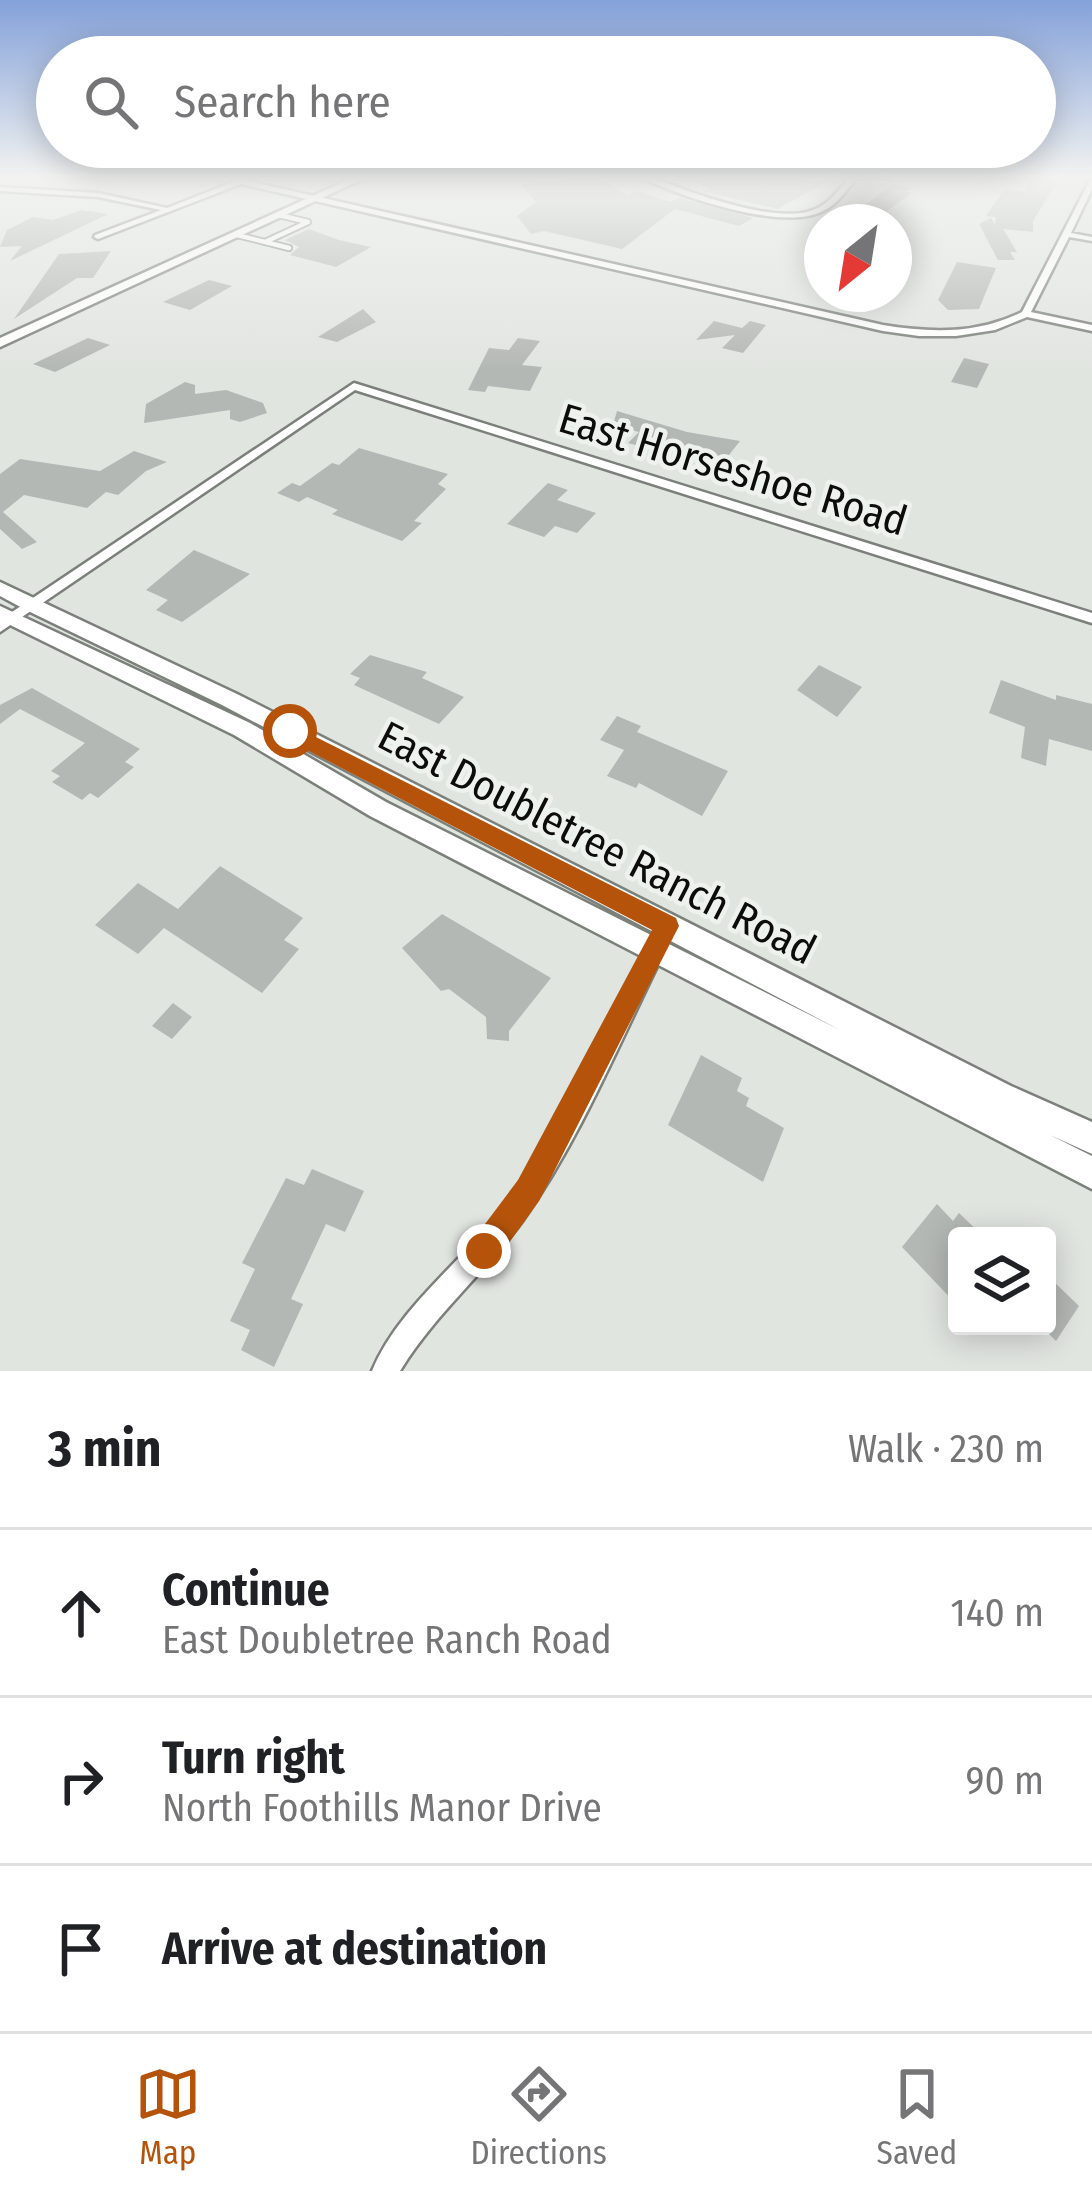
<!DOCTYPE html>
<meta charset="utf-8">
<style>
:root{--surface:#fff;--page:#f2f2f2;--text:#202124;--muted:#757577;--line:#e0e0e0;--accent:#b45309}
body{margin:0;font-family:"Fira Sans Condensed",sans-serif;background:var(--page);color:var(--text)}
.controls{position:absolute;right:36px;bottom:36px;display:grid;overflow:hidden;border-radius:12px;box-shadow:0 6px 30px #0003}
.controls button{width:108px;height:108px;display:grid;place-items:center;padding:0;border:0;border-bottom:3px solid var(--line);background:var(--surface);color:var(--text);font:60px sans-serif}
.compass{position:absolute;left:804px;top:204px;width:108px;height:108px;border-radius:50%;background:var(--surface);box-shadow:0 6px 30px #0003;rotate:210deg}
.stop{position:absolute;width:36px;height:36px;margin:-27px;border:9px solid #b45309;border-radius:50%;background:#fff}
.stop.end{background:#b45309;border-color:#fff;box-shadow:0 3px 12px #0008}
.list{margin:0;padding:0;list-style:none}
h2{display:flex;justify-content:space-between;align-items:center;height:156px;margin:0;padding:0 48px;font-size:51px}
h2 small{font-size:39px;font-weight:400;color:var(--muted)}
.list li{display:grid;grid-template-columns:78px 1fr auto;gap:36px;align-items:center;box-sizing:border-box;height:168px;padding:0 48px;border-top:3px solid var(--line)}
.list b{display:block;font-size:45px;white-space:nowrap}
.list p{margin:0;font-size:39px;white-space:nowrap;color:var(--muted)}
.list em{font-size:39px;font-style:normal;color:var(--muted)}
.icon{flex:none;width:66px;height:66px;fill:none;stroke:currentColor;stroke-width:2;stroke-linecap:round;stroke-linejoin:round}
.map{position:relative;flex:none;width:1092px;height:1371px;overflow:hidden}
.search{position:absolute;background:var(--surface);box-shadow:0 6px 30px #0003;left:36px;right:36px;top:36px;height:132px;display:flex;align-items:center;gap:30px;box-sizing:border-box;padding:0 42px;border-radius:66px;color:var(--muted);font-size:45px}
.sheet{height:660px;background:var(--surface)}
nav{display:flex;justify-content:space-around;align-items:center;box-sizing:border-box;height:168px;border-top:3px solid var(--line);background:var(--surface);font-size:33px;color:var(--muted)}
nav a{display:grid;justify-items:center;gap:6px}
nav .on{color:var(--accent)}
.map>svg:first-child{display:block}
.building{fill:#b4b8b4}
.lines{fill:none;stroke-linecap:round;stroke-linejoin:round}
.lane-casing{stroke:#7c807b;stroke-width:8}
.street-casing{stroke:#7c807b;stroke-width:5}
.secondary-casing{stroke:#7c807b;stroke-width:5}
.lane{stroke:#fff;stroke-width:4.5}
.street{fill:#fff;fill-rule:evenodd}
.secondary{fill:#fff;fill-rule:evenodd}
.route{fill:#b45309}
.labels{text-anchor:middle;dominant-baseline:central;stroke-width:9;stroke-linejoin:round;paint-order:stroke}
.street-label{font-size:42px;fill:#0c0d0b;stroke:#eef2ed}
</style>
<div class="map">
<svg width="1092" height="1371" viewBox="0 0 1092 1371">
<rect width="100%" height="100%" fill="#e1e5e0"/>
<path class="building" d="M567 178H601L627 195 638 191 670 202 680 198 753 218 739 226 675 209 622 249 544 231 531 234 517 216 536 202 521 185Z
M689 178H800L826 182 778 209 702 191 709 189Z
M1029 178 1058 180 1033 221V232L1003 229 1017 252H1010L1015 260H998L979 224 991 218 995 225 996 217 986 216 1004 190 1026 191Z
M892 184 910 188 906 192 912 193 873 221 851 216Z
M81 210 108 214 10 261 22 246 0 247 7 230 33 217 53 220Z
M309 229 339 240 371 247 336 267 290 255 299 247 285 240Z
M111 251 93 278H77L14 319 59 254Z
M957 262 996 268 979 309 948 310 938 300Z
M209 280 232 286 190 310 163 302Z
M363 309 376 322 337 342 318 337Z
M714 321 742 328 750 321 766 325 743 353 722 348 735 335 696 340Z
M88 338 110 345 55 372 33 364Z
M518 338 540 341 522 365 542 367 530 391 488 386 485 392 468 390 489 348 509 350Z
M964 358 989 364 977 388 951 382Z
M185 382 195 385V394L226 390 263 403 267 413 240 422 230 419V410L144 423 146 404Z
M617 411 687 432 740 441 725 460 656 439 647 448 628 443 639 432 613 425Z
M359 448 448 474 438 484 446 489 414 521 422 523 402 541 332 514 338 510 307 497 299 502 277 493 292 483 300 486 332 463 339 465Z
M134 451 167 462 146 471 118 495 106 492 87 508 24 495 3 512 37 542 22 549 0 529V474L20 459 100 471Z
M548 483 568 490 557 500 596 513 577 533 555 526 544 537 507 524Z
M194 550 250 574 182 622 156 610 168 600 146 590Z
M370 655 427 672 422 678 464 697 439 724 354 685 360 678 350 674Z
M819 665 862 687 837 717 797 690Z
M1001 680 1056 700V695L1092 704V751L1049 739 1046 766 1021 758 1025 727 989 713Z
M32 688 140 749 125 762 134 767 98 798 90 793 82 800 52 782 60 776 51 771 85 743 20 709 0 724V705Z
M617 716 641 726 637 732 728 771 702 816 639 783 636 788 607 776 624 750 600 740Z
M220 866 303 918 284 940 299 949 262 993 164 928 138 954 95 925 138 883 178 909Z
M442 914 551 978 509 1031V1041L487 1039 486 1017 449 989 441 991 402 948Z
M173 1003 192 1017 172 1039 152 1026Z
M701 1055 742 1078 737 1091 749 1098 746 1106 784 1128 763 1182 668 1125Z
M312 1169 364 1191 345 1232 326 1224 291 1299 303 1304 274 1367 241 1350 250 1330 230 1321 255 1269 242 1263 286 1178 304 1185Z
M937 1204 953 1221 959 1213 983 1236H957V1305L902 1247Z
M1047 1275 1079 1306 1056 1341 1047 1332Z"/>
<g class="lines">
<g class="lane-casing">
<path id="lane" d="M237 235 289 248
M265 242 308 222 279 215"/>
</g>
<g class="street-casing">
<path id="street" d="M243 178H253L248 181 883 325C932 333 977 334 1022 312L1089 182 1092 180V189L1071 233 1092 237V241L1069 237 1031 312 1092 325V331L1027 317 995 330 956 336H919L883 331 241 184 98 239 94 237 95 235 161 210 98 197 0 191V187L98 193 167 208Z
M643 178H653C690 192 775 225 813 210 828 205 839 190 849 178H856C847 190 837 205 823 211 784 232 681 197 643 178Z
M354 383 1092 613V623L355 390 0 632V620Z
M667 917 674 920 676 926 674 932C625 1028 585 1132 523 1220 485 1273 434 1315 400 1371H372C399 1306 464 1261 505 1205 567 1121 611 1013 660 920Z"/>
</g>
<g class="secondary-casing">
<path id="secondary" d="M352 178H365L0 347V338Z
M0 582 237 694 1011 1086 1092 1122V1154L1050 1135 1092 1156V1189L370 816 234 735 0 620V606L250 723 386 802 840 1030 222 705 26 610 0 596Z"/>
</g>
<use href="#lane" class="lane"/>
<use href="#street" class="street"/>
<use href="#secondary" class="secondary"/>
</g>
<linearGradient id="sky" x2="0" y2="1"><stop stop-color="#84a1d9"/><stop offset="0.48" stop-color="#f2f3f1"/><stop offset="1" stop-color="#f2f3f1" stop-opacity="0"/></linearGradient>
<rect width="1092" height="370" fill="url(#sky)"/>
<path class="route" d="M290 724 676 918 679 926 539 1201 495 1262 484 1267 473 1262 468 1251 473 1240 518 1180 652 930 282 737 279 731Z"/>
<g class="labels">
<g class="street-label">
<text transform="translate(733 470) rotate(17)">East Horseshoe Road</text>
<text transform="translate(597 843) rotate(27)">East Doubletree Ranch Road</text>
</g>
</g>
</svg>
<div class="controls">
<button><svg class="icon" aria-label="layers" viewBox="0 0 24 24"><path d="M12 4l9 5-9 5-9-5zM3 14l9 5 9-5"/></svg></button>
</div>
<svg class="compass" viewBox="-18 -18 36 36"><path d="M0-13l5 13h-10z" fill="#e53935"/><path d="M0 13l5-13h-10z" fill="#757577"/></svg>
<div class="stop" style="left:290px;top:731px"></div>
<div class="stop end" style="left:484px;top:1251px"></div>
<div class="search"><svg class="icon" aria-label="search" viewBox="0 0 24 24"><circle cx="10" cy="10" r="6"/><path d="M15 15l6 6"/></svg>Search here</div>
</div>
<section class="sheet">
<h2>3 min<small>Walk · 230 m</small></h2>
<ul class="list">
<li><svg class="icon" aria-label="ahead" viewBox="0 0 24 24"><path d="M12 20V5M6 11l6-6 6 6"/></svg><div><b>Continue</b><p>East Doubletree Ranch Road</p></div><em>140 m</em></li>
<li><svg class="icon" aria-label="right" viewBox="0 0 24 24"><path d="M7 20v-9h11M14 6l5 5-5 5"/></svg><div><b>Turn right</b><p>North Foothills Manor Drive</p></div><em>90 m</em></li>
<li><svg class="icon" aria-label="arrive" viewBox="0 0 24 24"><path d="M6 21V4h12l-3 4 3 4H6"/></svg><div><b>Arrive at destination</b></div></li>
</ul>
</section>
<nav>
<a class="on"><svg class="icon" aria-label="map" viewBox="0 0 24 24"><path d="M3 6l6-2 6 2 6-2v14l-6 2-6-2-6 2zM9 4v14M15 6v14"/></svg>Map</a>
<a><svg class="icon" aria-label="directions" viewBox="0 0 24 24"><path d="M12 3l9 9-9 9-9-9zM9 14v-3h6M13 9l2 2-2 2"/></svg>Directions</a>
<a><svg class="icon" aria-label="saved" viewBox="0 0 24 24"><path d="M7 4h10v16l-5-4-5 4z"/></svg>Saved</a>
</nav>
